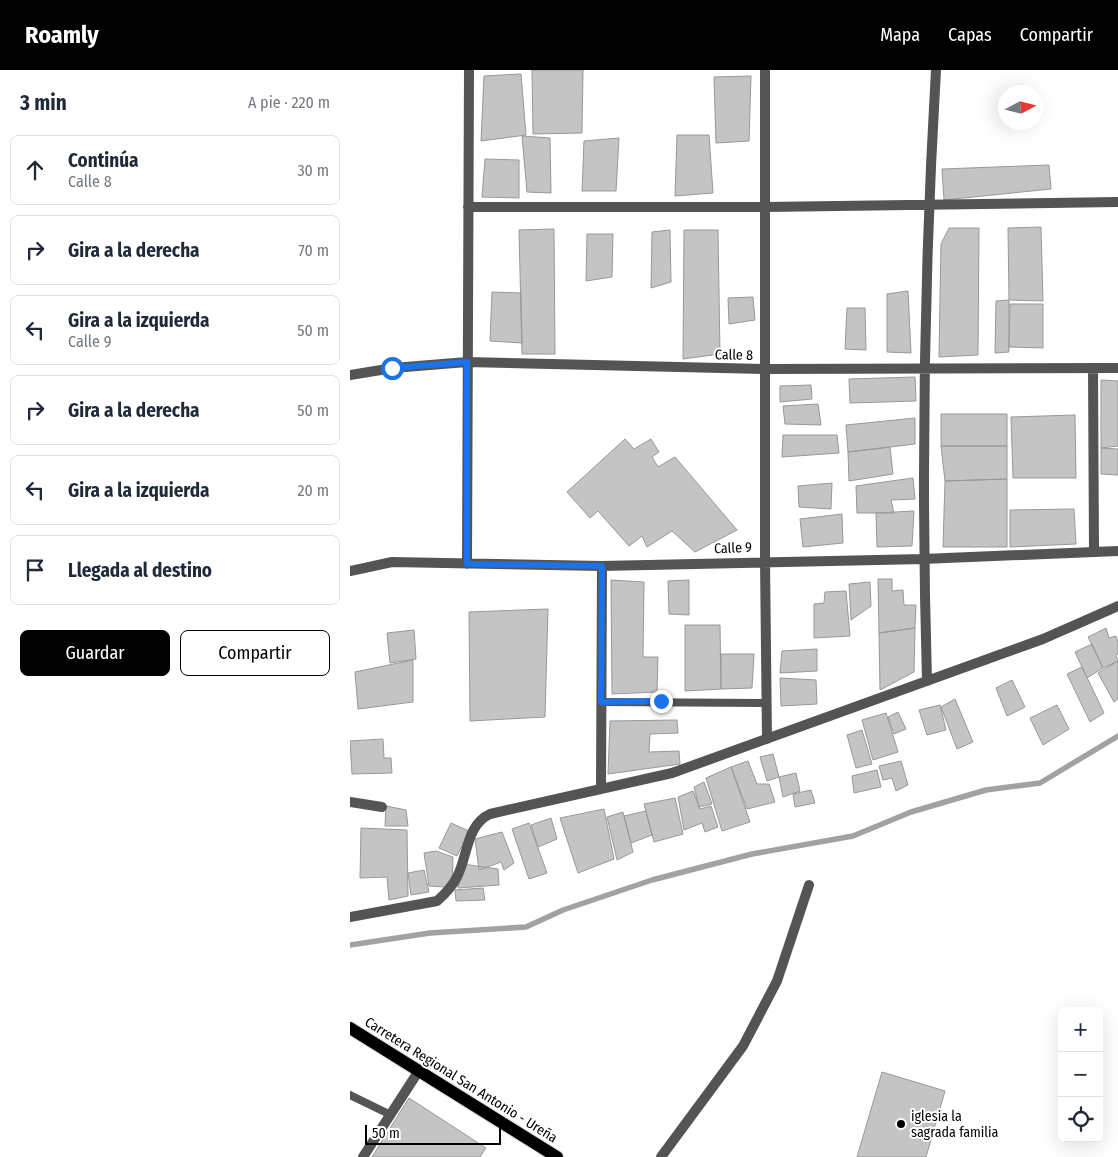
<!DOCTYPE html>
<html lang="es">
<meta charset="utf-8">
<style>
:root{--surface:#fff;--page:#f6f6f7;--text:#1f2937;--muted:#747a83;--line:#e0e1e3;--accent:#000}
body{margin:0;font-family:"Fira Sans Condensed",sans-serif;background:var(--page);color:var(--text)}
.controls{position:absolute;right:15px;bottom:15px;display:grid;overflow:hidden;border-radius:8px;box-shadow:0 5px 20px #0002}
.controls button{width:45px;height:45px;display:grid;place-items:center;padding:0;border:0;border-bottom:1px solid var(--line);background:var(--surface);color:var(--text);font:25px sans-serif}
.compass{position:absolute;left:648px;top:15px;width:45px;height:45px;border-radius:50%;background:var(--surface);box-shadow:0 5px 20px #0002;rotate:83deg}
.scale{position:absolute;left:15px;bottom:12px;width:136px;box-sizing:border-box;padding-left:5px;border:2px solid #000;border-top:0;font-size:14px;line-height:18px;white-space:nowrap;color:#000;-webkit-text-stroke:4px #fff;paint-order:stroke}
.stop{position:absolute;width:15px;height:15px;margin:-11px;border:4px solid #1a73e8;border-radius:50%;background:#fff}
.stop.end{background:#1a73e8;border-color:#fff;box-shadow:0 1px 5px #0008}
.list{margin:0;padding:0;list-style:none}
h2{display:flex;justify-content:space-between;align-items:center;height:65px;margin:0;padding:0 20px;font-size:21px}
h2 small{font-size:16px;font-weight:400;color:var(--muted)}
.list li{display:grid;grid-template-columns:32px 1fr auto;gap:15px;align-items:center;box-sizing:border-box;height:70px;margin:0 10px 10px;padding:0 10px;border:1px solid var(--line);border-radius:8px}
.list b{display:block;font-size:19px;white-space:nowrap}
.list p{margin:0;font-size:16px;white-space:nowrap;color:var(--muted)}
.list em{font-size:16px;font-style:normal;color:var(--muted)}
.actions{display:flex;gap:10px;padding:15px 20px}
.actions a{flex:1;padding:11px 0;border:1px solid var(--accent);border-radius:8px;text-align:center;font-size:18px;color:var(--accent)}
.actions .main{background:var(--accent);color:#fff}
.icon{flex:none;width:28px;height:28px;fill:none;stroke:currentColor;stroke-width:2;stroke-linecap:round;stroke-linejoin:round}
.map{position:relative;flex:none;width:768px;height:1087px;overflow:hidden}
header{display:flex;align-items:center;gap:30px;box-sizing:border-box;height:70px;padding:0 25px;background:var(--accent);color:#fff}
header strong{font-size:24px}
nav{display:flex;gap:28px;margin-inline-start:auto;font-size:18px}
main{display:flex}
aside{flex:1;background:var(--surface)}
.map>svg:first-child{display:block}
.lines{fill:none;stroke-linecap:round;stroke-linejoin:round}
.stream{stroke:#a2a2a2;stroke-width:5.5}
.building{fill:#c4c4c4;stroke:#989898}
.primary-casing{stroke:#dbdbdb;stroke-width:14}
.lane{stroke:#545454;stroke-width:8}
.street{stroke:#545454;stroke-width:10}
.primary{stroke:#000;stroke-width:12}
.route{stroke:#1a73e8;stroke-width:6}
.poi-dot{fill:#000;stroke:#fff;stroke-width:2}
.labels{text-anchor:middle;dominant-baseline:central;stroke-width:4;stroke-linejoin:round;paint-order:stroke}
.street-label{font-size:14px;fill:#000;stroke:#fff}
.poi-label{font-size:14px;fill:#000;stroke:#fff;text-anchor:start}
</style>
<header>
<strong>Roamly</strong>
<nav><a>Mapa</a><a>Capas</a><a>Compartir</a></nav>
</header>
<main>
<aside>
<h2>3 min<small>A pie · 220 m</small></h2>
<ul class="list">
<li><svg class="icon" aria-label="ahead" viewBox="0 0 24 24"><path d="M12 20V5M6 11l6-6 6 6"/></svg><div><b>Continúa</b><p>Calle 8</p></div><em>30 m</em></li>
<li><svg class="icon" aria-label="right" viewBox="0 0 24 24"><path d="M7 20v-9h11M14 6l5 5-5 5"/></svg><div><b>Gira a la derecha</b></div><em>70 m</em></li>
<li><svg class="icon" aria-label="left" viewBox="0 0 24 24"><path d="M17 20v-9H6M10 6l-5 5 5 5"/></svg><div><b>Gira a la izquierda</b><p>Calle 9</p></div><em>50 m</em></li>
<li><svg class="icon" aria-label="right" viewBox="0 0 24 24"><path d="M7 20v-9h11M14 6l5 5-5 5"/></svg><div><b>Gira a la derecha</b></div><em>50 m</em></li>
<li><svg class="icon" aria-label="left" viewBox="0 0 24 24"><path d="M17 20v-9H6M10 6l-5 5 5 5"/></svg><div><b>Gira a la izquierda</b></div><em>20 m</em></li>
<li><svg class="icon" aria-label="arrive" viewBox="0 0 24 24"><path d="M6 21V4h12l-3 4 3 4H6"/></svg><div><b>Llegada al destino</b></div></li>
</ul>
<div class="actions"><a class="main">Guardar</a><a>Compartir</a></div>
</aside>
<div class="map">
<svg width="768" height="1087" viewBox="0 0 768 1087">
<rect width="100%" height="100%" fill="#fff"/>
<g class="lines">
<path class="stream" d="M0 875 80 863 176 857 213 840 302 810 402 784 503 766 561 742 636 720 690 713 768 666"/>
</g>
<path class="building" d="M182 0H233L232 63 183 64Z
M171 4 176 65 131 71 134 6Z
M401 6 399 71 366 73 364 7Z
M327 65H359L363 123 325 126Z
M172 66 200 68 201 123 177 122Z
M269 68 266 121H232L234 71Z
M135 89 169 90V128L132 127Z
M699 95 701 119 594 130 592 99Z
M691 157 693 231 659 230 658 158Z
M599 158H629L628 285 589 287 591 174Z
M204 159 205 284H172L169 160Z
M320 160 321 212 301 218 302 162Z
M334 160H368L370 284 333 289Z
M237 164H263L262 207 236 211Z
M558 221 561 283 537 282V224Z
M142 222 171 223 172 273 140 271Z
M403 227 405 250 379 254 378 228Z
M659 230V282L645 283 646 231Z
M660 234H693V278L659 277Z
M497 238H515L516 280 495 279Z
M565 307 566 331 500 333 499 309Z
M751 310 768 311V376L751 378Z
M461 315 462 329 430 332V316Z
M468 334 471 355 435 354 433 336Z
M591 344H657V376H591Z
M725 345 726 408H663L661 347Z
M565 348V374L498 382 496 355Z
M433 365H487L489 383 432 387Z
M275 369 284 379 301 369 309 382 302 387 308 397 325 387 387 460 345 482 322 461 297 477 292 466 279 476 248 441 240 448 217 422Z
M591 376H657V409L595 411Z
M540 377 543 404 499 411 498 382Z
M751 378 768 379V405L751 404Z
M563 408 565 429 541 430 544 443H507L506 416Z
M657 409V477H593L595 411Z
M482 413 481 439 449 437 448 416Z
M724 439 726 474 660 477V440Z
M564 441 562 476 527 477 526 443Z
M492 444 493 473 453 477 450 449Z
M528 509H542V521L553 520 554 535H566L565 558 529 563Z
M261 510 294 512 293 587H308L307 622 262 624Z
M339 510V545L319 544 318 511Z
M520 512 521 536 501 550 499 514Z
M496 521 500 566 464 568V534L474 533 475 522Z
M198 539 195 647 120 651 119 542Z
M335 555H370L371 619 335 621Z
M565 558 564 602 530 620 529 563Z
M756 558 759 568 766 566 768 572V584L766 585 768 591 753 598 738 567Z
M64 560 66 589 40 593 37 563Z
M742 574 753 598 737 608 725 582Z
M467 579V601L430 603 432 581Z
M371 584H404L402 618 371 619Z
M63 590V632L8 639 5 602Z
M768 591V629L764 632 748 603Z
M732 597 754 643 740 652 717 604Z
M430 608 466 610 467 634 431 636Z
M662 610 675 637 657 646 646 618Z
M605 629 623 672 607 679 591 637Z
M590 635 596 660 577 665 569 640Z
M707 635 719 659 693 675 680 648Z
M548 642 556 659 544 664 538 647Z
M536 643 548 682 523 690 512 650Z
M327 650 328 663 300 664 299 682 329 681 330 694 258 704 260 651Z
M512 660 522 694 506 698 497 665Z
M33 669 34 688H41L42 703 2 704 0 671Z
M423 684 429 707 417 711 410 687Z
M398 691 407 714H419L425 732 397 739 381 697Z
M551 691 558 715 546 721 542 708 533 710 529 696Z
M381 697 400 752 372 761 356 708Z
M527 700 531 717 504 723 502 706Z
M446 703 450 721 433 727 429 707Z
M354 712 362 734 349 737 344 717Z
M461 720 465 733 445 737 443 724Z
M343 721 350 739 361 736 368 757 355 762 352 753 334 760 328 727Z
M325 728 333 764 304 772 294 734Z
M36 736 56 740 58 756H35Z
M254 739 264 789 228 803 210 748Z
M296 741 302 765 281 773 274 746Z
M273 742 283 782 267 790 257 747Z
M201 748 207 769 188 777 181 755Z
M101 753 119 761 107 786 89 778Z
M179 753 197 803 179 809 162 759Z
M11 758 57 760 58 826 39 830 37 807 10 808Z
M152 762 164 793 154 800 151 792 129 800 125 769Z
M86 781 103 787 102 813 95 817 79 816 74 783Z
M113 794 148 799 149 815 108 818Z
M74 800 79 822 61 825 58 803Z
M133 818 135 830 106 831 105 820Z
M532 1002 595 1021 576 1087H507Z
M59 1028 136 1078 130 1087H22Z"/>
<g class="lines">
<g class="primary-casing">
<path id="primary" d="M0 958 207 1087"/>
</g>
<path class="lane" d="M251 632 417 633
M0 1025 41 1045"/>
<path class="street" d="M415 0V491L417 669
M118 137H415L768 132
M743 298 744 481
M0 305 43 298 117 292 415 299 768 298
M117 494 119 0
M0 501 42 492 252 496 573 489 768 481
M577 611C571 408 574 203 586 0
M251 718 252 496
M0 732 32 737
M0 847 87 831C95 824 102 817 107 807 118 786 116 755 140 744L322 703 693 569 768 536
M13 1087 68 1002
M311 1087 393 976 427 911 459 815"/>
<use href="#primary" class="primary"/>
</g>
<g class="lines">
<path class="route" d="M42 298 117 292V494L252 496 251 632 311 631"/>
</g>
<circle class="poi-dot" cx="551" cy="1054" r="5"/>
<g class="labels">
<g class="street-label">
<text transform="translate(384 285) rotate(1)">Calle 8</text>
<text transform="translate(383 478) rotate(-2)">Calle 9</text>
<text transform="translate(111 1010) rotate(32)">Carretera Regional San Antonio - Ureña</text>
</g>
<g class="poi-label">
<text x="561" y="1046">iglesia la<tspan x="561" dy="16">sagrada familia</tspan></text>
</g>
</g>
</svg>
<div class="controls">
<button>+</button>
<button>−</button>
<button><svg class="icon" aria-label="locate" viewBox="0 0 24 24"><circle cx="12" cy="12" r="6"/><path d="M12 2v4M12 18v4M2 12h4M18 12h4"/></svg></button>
</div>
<svg class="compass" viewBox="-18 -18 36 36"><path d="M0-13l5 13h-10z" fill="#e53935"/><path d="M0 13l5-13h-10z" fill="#747a83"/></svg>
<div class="scale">50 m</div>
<div class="stop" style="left:42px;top:298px"></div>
<div class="stop end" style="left:311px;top:631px"></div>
</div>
</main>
